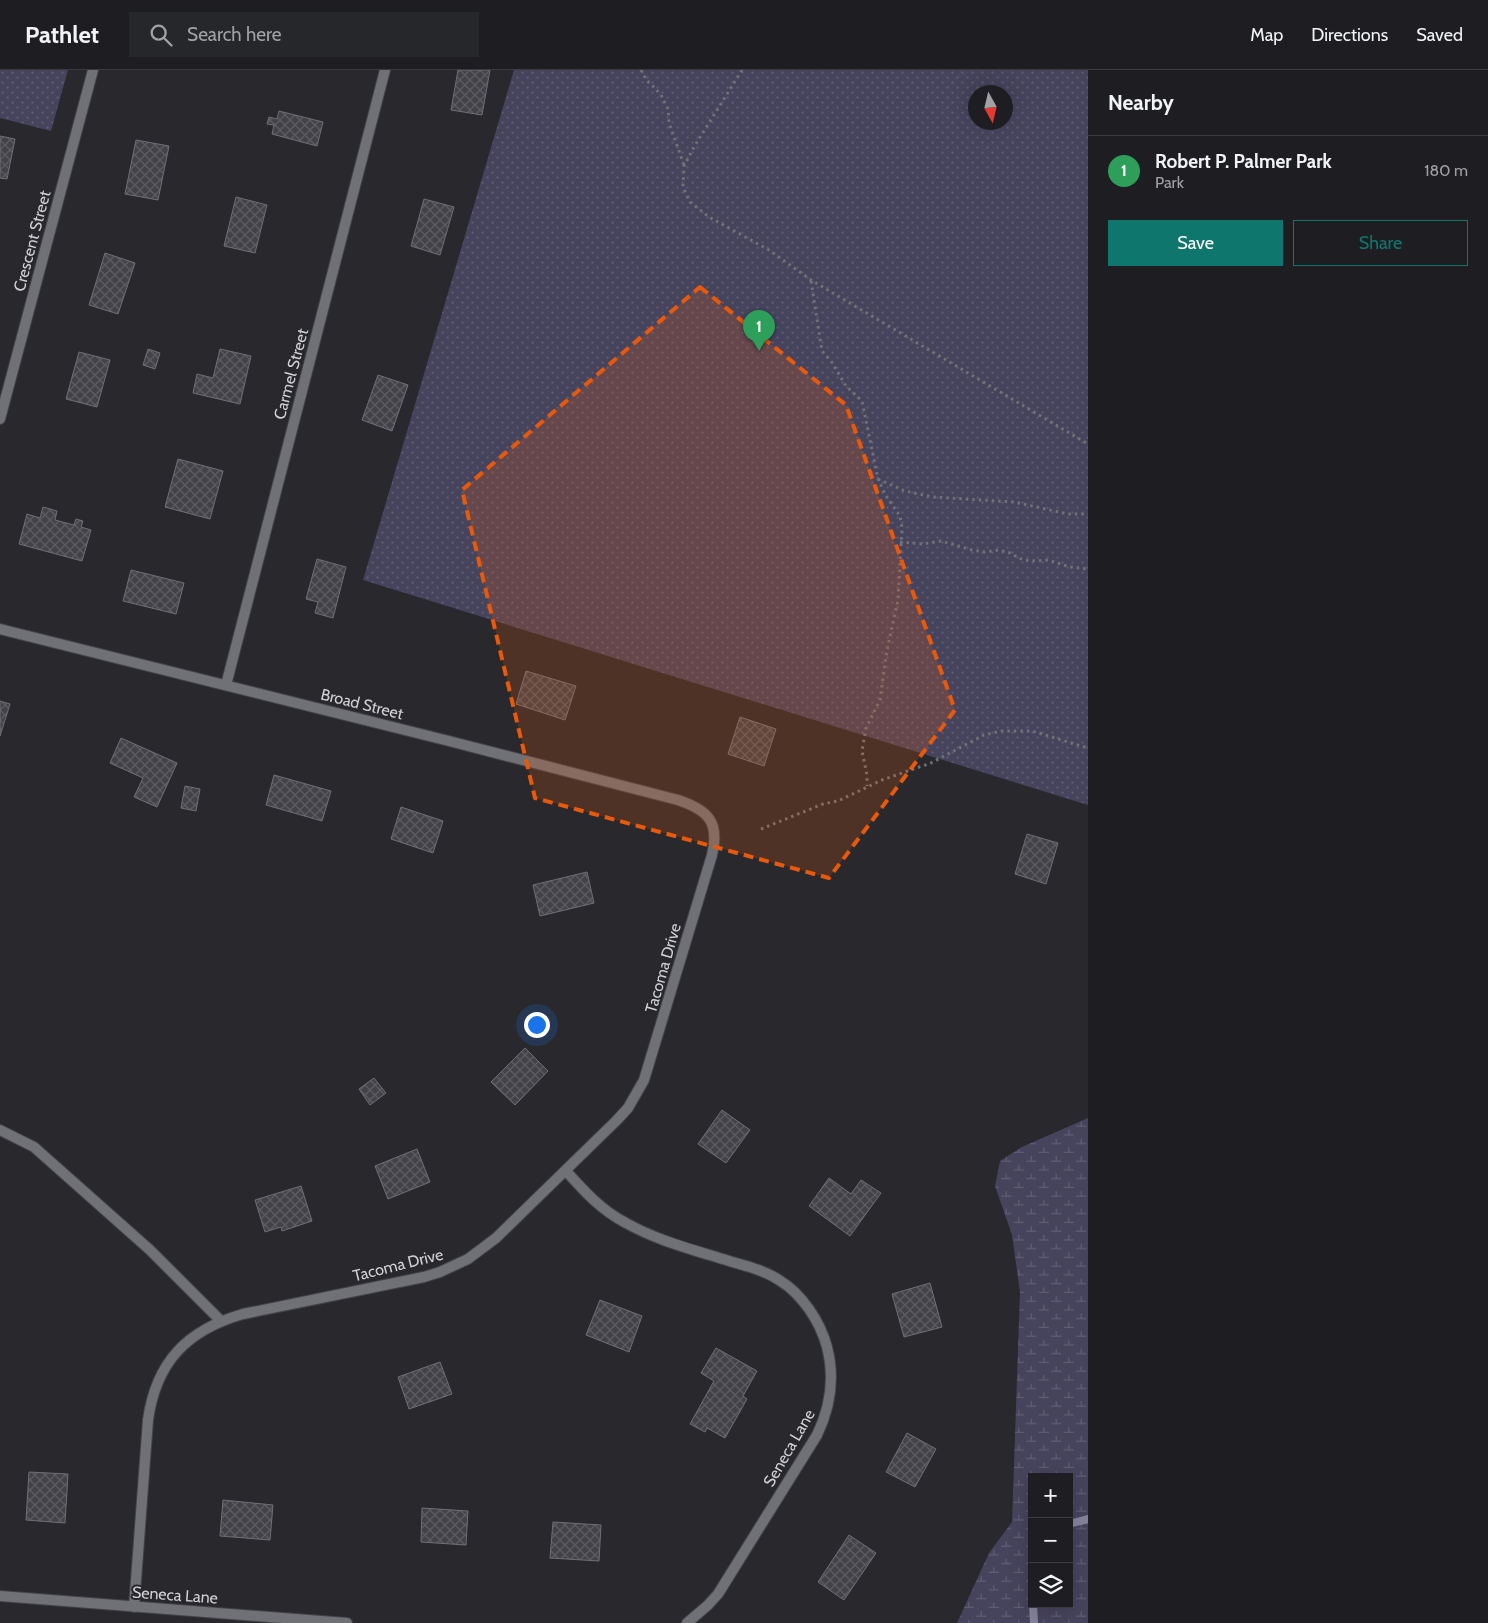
<!DOCTYPE html>
<meta charset="utf-8">
<style>
:root{--surface:#1e1e22;--page:#26272a;--text:#f1f3f6;--muted:#a1a2a5;--line:#3c3c40;--accent:#0f766e}
body{margin:0;font-family:Cabin,sans-serif;background:var(--page);color:var(--text)}
.controls{position:absolute;right:15px;bottom:15px;display:grid;overflow:hidden;border-radius:0px;box-shadow:0 5px 20px #0002}
.controls button{width:45px;height:45px;display:grid;place-items:center;padding:0;border:0;border-bottom:1px solid var(--line);background:var(--surface);color:var(--text);font:25px sans-serif}
.compass{position:absolute;left:968px;top:15px;width:45px;height:45px;border-radius:50%;background:var(--surface);box-shadow:0 5px 20px #0002;rotate:172deg}
.you{position:absolute;left:536px;top:954px;width:18px;height:18px;margin:-12px;border:4px solid #fff;border-radius:50%;background:#1a73e8;box-shadow:0 0 0 8px #1a73e833}
.badge{display:grid;place-items:center;width:32px;height:32px;border-radius:50%;background:var(--accent);color:#fff;font-size:16px;font-weight:700}
.pin{position:absolute;translate:-50% -41px;filter:drop-shadow(0 1px 2px #0008)}
.pin::after{content:'';position:absolute;top:26px;width:18px;height:15px;background:inherit;clip-path:polygon(0 0,100% 0,50% 100%)}
.list{margin:0;padding:0;list-style:none}
h2{display:flex;justify-content:space-between;align-items:center;height:65px;margin:0;padding:0 20px;font-size:21px}
h2 small{font-size:16px;font-weight:400;color:var(--muted)}
.list li{display:grid;grid-template-columns:32px 1fr auto;gap:15px;align-items:center;box-sizing:border-box;height:70px;padding:0 20px;border-top:1px solid var(--line)}
.list b{display:block;font-size:19px;white-space:nowrap}
.list p{margin:0;font-size:16px;white-space:nowrap;color:var(--muted)}
.list em{font-size:16px;font-style:normal;color:var(--muted)}
.actions{display:flex;gap:10px;padding:15px 20px}
.actions a{flex:1;padding:11px 0;border:1px solid var(--accent);border-radius:0px;text-align:center;font-size:18px;color:var(--accent)}
.actions .main{background:var(--accent);color:#fff}
.icon{flex:none;width:28px;height:28px;fill:none;stroke:currentColor;stroke-width:2;stroke-linecap:round;stroke-linejoin:round}
.map{position:relative;flex:none;width:1088px;height:1553px;overflow:hidden}
header{display:flex;align-items:center;gap:30px;box-sizing:border-box;height:70px;padding:0 25px;background:var(--surface);border-bottom:1px solid var(--line)}
header strong{font-size:24px}
nav{display:flex;gap:28px;margin-inline-start:auto;font-size:18px}
.search{width:350px;height:45px;background:var(--page);display:flex;align-items:center;gap:12px;box-sizing:border-box;padding:0 18px;border-radius:0px;color:var(--muted);font-size:19px}
main{display:flex}
aside{flex:1;background:var(--surface)}
.map>svg:first-child{display:block}
.wetland{fill:url(#wetland-marsh);fill-rule:evenodd}
.park{fill:url(#park-dots);fill-rule:evenodd}
.lines{fill:none;stroke-linecap:round;stroke-linejoin:round}
.stream{stroke:#85839c;stroke-width:8}
.building{fill:url(#building-cross-hatch);stroke:#6f6f75}
.lane-casing{stroke:#434348;stroke-width:12}
.street-casing{stroke:#434348;stroke-width:12}
.path{stroke:#717176;stroke-width:3;stroke-dasharray:2.5 4;stroke-linecap:butt}
.lane{stroke:#707077;stroke-width:10}
.street{stroke:#707077;stroke-width:10}
.marked{fill:#e8590c;fill-opacity:0.2;stroke:#e8590c;stroke-width:4;stroke-dasharray:10 6;stroke-linejoin:round}
.labels{text-anchor:middle;dominant-baseline:central;stroke-width:4;stroke-linejoin:round;paint-order:stroke}
.street-label{font-size:16px;fill:#d1d1d5;stroke:#28282d}
</style>
<header>
<strong>Pathlet</strong>
<div class="search"><svg class="icon" aria-label="search" viewBox="0 0 24 24"><circle cx="10" cy="10" r="6"/><path d="M15 15l6 6"/></svg>Search here</div>
<nav><a>Map</a><a>Directions</a><a>Saved</a></nav>
</header>
<main>
<div class="map">
<svg width="1088" height="1553" viewBox="0 0 1088 1553">
<defs>
<pattern id="wetland-marsh" width="20" height="14" patternUnits="userSpaceOnUse" patternTransform="scale(1.25)"><rect width="20" height="14" fill="#46435d"/><path d="M1 5h8M5 5V1M11 12h8M15 12V8" fill="none" stroke="#605d73"/></pattern>
<pattern id="park-dots" width="8" height="8" patternUnits="userSpaceOnUse" patternTransform="scale(1.25)"><rect width="8" height="8" fill="#46435d"/><path d="M2 2h.1M6 6h.1" fill="none" stroke="#605d73" stroke-width="1.8" stroke-linecap="round"/></pattern>
<pattern id="building-cross-hatch" width="8" height="8" patternUnits="userSpaceOnUse" patternTransform="scale(1.25)"><rect width="8" height="8" fill="#424248"/><path d="M0 0l8 8M0 8l8-8" fill="none" stroke="#5c5c62"/></pattern>
</defs>
<rect width="100%" height="100%" fill="#28282d"/>
<path class="wetland" d="M1088 1048V1553H957L989 1483 1012 1452 1020 1222 1012 1165 995 1116 1000 1091 1022 1077ZM1032 1407H1069V1534H1032Z"/>
<path class="park" d="M0 0H68L51 61 0 48Z
M514 0H1088V735L363 510ZM976 22H1006V52H976Z"/>
<g class="lines">
<path class="stream" d="M1069 1454 1088 1449
M1032 1487V1519
M1033 1534 1034 1553"/>
</g>
<path class="building" d="M458 0H490L482 45 451 40Z
M279 41 323 52 317 76 272 64 274 55 267 54 269 47 277 49Z
M0 66 15 69 7 109 0 108Z
M136 70 169 76 158 130 125 124Z
M236 127 267 135 255 183 224 176Z
M424 129 454 137 440 185 411 176Z
M105 183 135 193 118 244 89 235Z
M148 279 160 283 155 299 143 295Z
M220 279 251 286 240 334 193 323 197 304 213 308Z
M79 282 110 290 97 337 66 329Z
M378 305 408 315 392 361 362 350Z
M178 389 223 401 210 449 165 437Z
M43 437 57 441 55 450 74 455 76 449 83 451 81 457 91 460 82 491 19 474 27 444 40 448Z
M317 489 346 497 333 548 315 543 318 532 306 529Z
M131 500 184 513 176 544 123 531Z
M526 601 576 616 565 650 516 634Z
M0 631 10 634 0 666Z
M740 647 776 659 764 696 728 684Z
M121 668 177 693 157 737 134 727 143 708 110 693Z
M274 705 331 721 322 751 266 735Z
M185 716 200 719 196 741 181 738Z
M401 737 443 751 433 783 391 769Z
M1027 764 1058 773 1046 814 1015 804Z
M587 802 594 833 540 846 533 815Z
M525 978 548 1001 515 1035 491 1012Z
M374 1008 386 1023 370 1035 359 1019Z
M722 1040 750 1060 726 1093 698 1074Z
M417 1079 430 1112 388 1129 375 1096Z
M829 1108 851 1124 861 1110 881 1123 850 1166 809 1136Z
M301 1116 312 1151 282 1161 281 1157 265 1162 255 1130Z
M930 1213 942 1257 904 1267 892 1224Z
M600 1230 642 1246 629 1282 586 1265Z
M716 1278 757 1301 743 1326 747 1329 725 1368 707 1358 705 1362 690 1354 714 1311 701 1303Z
M440 1292 452 1324 409 1339 398 1307Z
M907 1363 936 1379 915 1417 886 1402Z
M29 1402 68 1404 65 1453 26 1450Z
M223 1430 273 1435 270 1470 220 1466Z
M422 1438 468 1441 466 1475 421 1472Z
M553 1452 601 1455 599 1491 550 1488Z
M849 1465 876 1483 844 1530 818 1512Z"/>
<g class="lines">
<g class="lane-casing">
<path id="lane" d="M0 1060 34 1077 150 1180 221 1251"/>
</g>
<g class="street-casing">
<path id="street" d="M0 349 93 0
M0 559 449 671 678 730C708 740 720 752 712 785L644 1010 628 1038 617 1050 496 1168 468 1189 440 1202 424 1207 243 1244C187 1260 156 1292 148 1350L134 1537
M226 615 385 0
M566 1101C584 1121 601 1140 626 1153 658 1171 694 1180 729 1191 746 1196 764 1200 779 1210 802 1224 820 1251 827 1277 835 1308 831 1336 817 1365L718 1524 708 1535 687 1553
M0 1526 347 1553"/>
</g>
<path class="path" d="M641 0 647 11 652 15 661 25 668 39 669 53 684 95
M742 0 694 77 684 96 683 117 690 132 709 147 769 180 811 210 1088 374
M811 211 822 281 831 291 846 316 862 331 878 409 886 426 900 446 902 458 898 530 887 580 880 630 866 658 862 681 867 705V716
M878 409 905 421 933 427 1014 432 1068 444H1088
M900 472 923 474 941 471 972 480 985 482 999 480 1010 483 1023 490 1037 491 1048 490 1070 497 1088 499
M761 759 823 734 838 731 882 710 931 693 984 665 1001 661H1032L1088 678"/>
<use href="#lane" class="lane"/>
<use href="#street" class="street"/>
</g>
<path class="marked" d="M700 217 846 335 955 640 829 808 535 728 462 420Z"/>
<g class="labels">
<g class="street-label">
<text transform="translate(32 171) rotate(-75)">Crescent Street</text>
<text transform="translate(291 304) rotate(-75)">Carmel Street</text>
<text transform="translate(362 634) rotate(14)">Broad Street</text>
<text transform="translate(663 898) rotate(-74)">Tacoma Drive</text>
<text transform="translate(398 1195) rotate(-14)">Tacoma Drive</text>
<text transform="translate(789 1378) rotate(-60)">Seneca Lane</text>
<text transform="translate(175 1525) rotate(4)">Seneca Lane</text>
</g>
</g>
</svg>
<div class="controls">
<button>+</button>
<button>−</button>
<button><svg class="icon" aria-label="layers" viewBox="0 0 24 24"><path d="M12 4l9 5-9 5-9-5zM3 14l9 5 9-5"/></svg></button>
</div>
<svg class="compass" viewBox="-18 -18 36 36"><path d="M0-13l5 13h-10z" fill="#e53935"/><path d="M0 13l5-13h-10z" fill="#a1a2a5"/></svg>
<div class="you"></div>
<div class="pin badge" style="left:759px;top:281px;background:#2e9e5b">1</div>
</div>
<aside>
<h2>Nearby<small></small></h2>
<ul class="list">
<li><span class="badge" style="background:#2e9e5b">1</span><div><b>Robert P. Palmer Park</b><p>Park</p></div><em>180 m</em></li>
</ul>
<div class="actions"><a class="main">Save</a><a>Share</a></div>
</aside>
</main>
